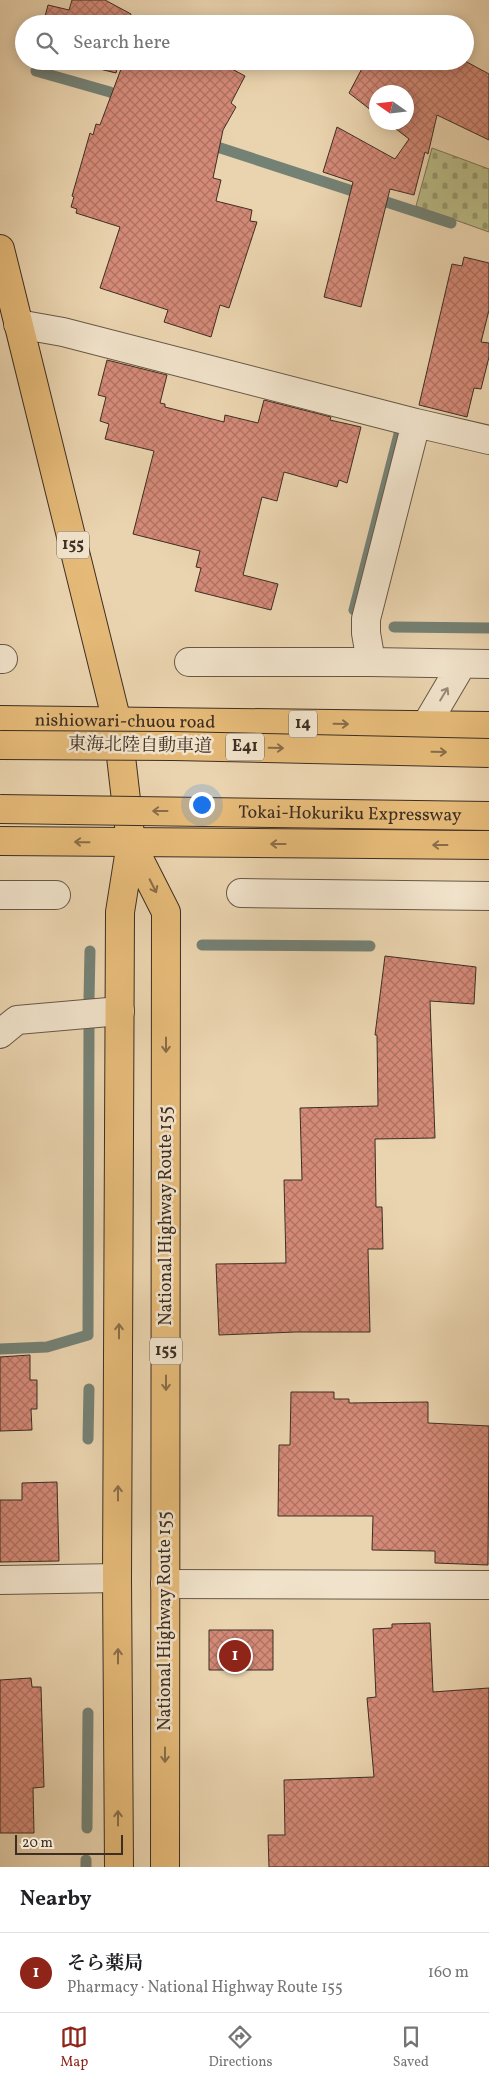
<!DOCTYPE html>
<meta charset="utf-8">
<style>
:root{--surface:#fff;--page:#f2f2f2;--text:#202124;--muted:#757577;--line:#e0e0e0;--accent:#8f2418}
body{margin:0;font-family:Vollkorn,"Noto Serif JP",serif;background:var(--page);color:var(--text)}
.compass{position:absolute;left:369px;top:85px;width:45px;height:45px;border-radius:50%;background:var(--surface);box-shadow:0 2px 12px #0003;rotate:284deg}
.scale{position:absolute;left:15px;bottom:12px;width:108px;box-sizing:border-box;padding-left:5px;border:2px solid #3d2e23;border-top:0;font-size:14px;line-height:18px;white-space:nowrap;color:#3d2e23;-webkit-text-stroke:4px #f1e3cb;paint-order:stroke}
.you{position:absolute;left:201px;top:804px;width:18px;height:18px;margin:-12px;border:4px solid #fff;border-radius:50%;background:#1a73e8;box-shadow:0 0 0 8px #1a73e833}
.badge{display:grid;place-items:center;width:32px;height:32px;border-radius:50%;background:var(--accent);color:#fff;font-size:16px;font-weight:700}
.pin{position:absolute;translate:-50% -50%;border:2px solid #fff;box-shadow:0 1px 5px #0006}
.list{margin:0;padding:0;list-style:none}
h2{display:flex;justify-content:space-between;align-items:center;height:65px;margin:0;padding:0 20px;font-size:21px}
h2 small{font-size:16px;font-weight:400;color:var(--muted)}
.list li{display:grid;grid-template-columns:32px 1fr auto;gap:15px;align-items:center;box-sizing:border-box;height:80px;padding:0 20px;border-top:1px solid var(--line)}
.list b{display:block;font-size:19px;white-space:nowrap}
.list p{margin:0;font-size:16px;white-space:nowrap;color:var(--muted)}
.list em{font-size:16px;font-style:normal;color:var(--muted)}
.icon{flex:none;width:28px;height:28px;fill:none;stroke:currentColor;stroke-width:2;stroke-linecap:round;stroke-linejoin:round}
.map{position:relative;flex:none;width:489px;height:1867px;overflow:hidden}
.search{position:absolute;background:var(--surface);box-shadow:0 2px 12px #0003;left:15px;right:15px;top:15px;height:55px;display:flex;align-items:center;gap:12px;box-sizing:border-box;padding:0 18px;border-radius:28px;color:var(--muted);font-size:19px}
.sheet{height:145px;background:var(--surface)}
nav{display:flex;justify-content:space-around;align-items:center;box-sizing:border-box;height:70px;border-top:1px solid var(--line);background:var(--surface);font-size:14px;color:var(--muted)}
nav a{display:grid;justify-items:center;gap:2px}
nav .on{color:var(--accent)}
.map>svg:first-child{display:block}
.cemetery{fill:url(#cemetery-stones);stroke:#7c7556}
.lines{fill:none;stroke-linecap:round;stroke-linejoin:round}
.stream{stroke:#748175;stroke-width:11}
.building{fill:url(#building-cross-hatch);stroke:#3d2e23}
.minor-casing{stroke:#685846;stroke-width:30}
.major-casing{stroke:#3d2e23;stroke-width:30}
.highway-casing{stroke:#3d2e23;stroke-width:30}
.minor{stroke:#f1e3cb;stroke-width:28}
.major{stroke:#e5ba78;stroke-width:28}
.highway{stroke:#e5ba78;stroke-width:28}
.highway-bridge-casing{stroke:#3d2e23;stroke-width:30;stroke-linecap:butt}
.highway-bridge{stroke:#e5ba78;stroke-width:28}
.oneway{stroke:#978877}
.oneway2{stroke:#896d49}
.labels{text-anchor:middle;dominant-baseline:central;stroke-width:5;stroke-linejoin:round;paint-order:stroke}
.shield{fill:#f1e3cb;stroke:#736455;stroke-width:1}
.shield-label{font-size:16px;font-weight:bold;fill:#3d2e23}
.street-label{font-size:18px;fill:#3d2e23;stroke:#f1e3cb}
</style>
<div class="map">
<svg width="489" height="1867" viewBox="0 0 489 1867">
<defs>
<pattern id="cemetery-stones" width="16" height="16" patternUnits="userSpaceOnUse" patternTransform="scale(1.25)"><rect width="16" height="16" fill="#babc88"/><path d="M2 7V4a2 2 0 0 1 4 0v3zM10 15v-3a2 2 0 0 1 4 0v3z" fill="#98996f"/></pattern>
<pattern id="building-cross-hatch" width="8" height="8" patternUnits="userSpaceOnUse" patternTransform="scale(1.25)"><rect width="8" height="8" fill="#d58a78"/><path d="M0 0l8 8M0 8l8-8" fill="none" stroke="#ae7162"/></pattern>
</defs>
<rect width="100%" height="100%" fill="#ead4af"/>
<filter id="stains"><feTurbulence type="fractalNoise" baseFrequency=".004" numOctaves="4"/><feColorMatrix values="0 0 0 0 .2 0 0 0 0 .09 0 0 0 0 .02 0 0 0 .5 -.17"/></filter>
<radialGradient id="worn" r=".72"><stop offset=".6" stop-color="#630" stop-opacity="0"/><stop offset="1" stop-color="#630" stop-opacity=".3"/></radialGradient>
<path class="cemetery" d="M432 148 489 169V232L416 206Z"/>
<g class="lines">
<path class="stream" d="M36 71 110 92 125 100
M205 143 451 223
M354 610 399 434
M394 627 489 628
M202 945 370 946
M89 999 90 951
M0 1349 47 1347 88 1335 89 1027
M88 1439 89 1389
M87 1828 88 1713
M86 1867V1860"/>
</g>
<path class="building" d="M72 0H105L131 14 128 24H43L48 5 69 10Z
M67 61H119L116 73Z
M124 61H217L245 76 231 103 236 107 223 130 213 178 221 180 216 201 252 210 250 221 257 222 229 308 220 305 211 337 164 322 168 310 100 288 120 227 76 213 77 209 71 207 74 197 72 196 90 133 93 135 96 124 100 125Z
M366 61H465L489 74V140L437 115 428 154 425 152 414 195 390 189 361 307 324 297 353 182 323 172 337 127 395 159 409 139 387 122H406V92H376V114L349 93Z
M464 257 489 263V310L481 342 489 343V357L481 389 474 388 467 417 419 405 452 264 462 266Z
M107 360 167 375 160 403 165 404V407L224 422 225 415 258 423 264 400 331 417 330 420 361 427 347 483 339 480 337 487 284 472 277 501 262 497 243 575 278 584 271 610 195 591 201 568 196 567 200 551 133 534 154 451 105 439 109 424 100 421 106 397 98 395Z
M385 956 476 967 474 1004 430 1001 435 1138 375 1139 376 1207H382L383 1249H368L370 1332H296L219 1335 216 1264 286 1263 284 1180H302L300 1108 378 1106 377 1035H375Z
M30 1355V1380H37V1409H31L32 1430 0 1431V1357Z
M291 1392H334V1399H349V1403L428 1402V1423L489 1426 488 1565 435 1563V1551L372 1550 373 1516H278L279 1445H290Z
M57 1482 59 1561 0 1562V1500H22V1483Z
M430 1623 433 1692 489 1688V1867H269L268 1835H285L284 1780 374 1777 367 1698 376 1697 373 1629 392 1628V1624Z
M209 1630H273V1670H209Z
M31 1678 32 1687H41L44 1787 33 1788 34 1833H0V1680Z"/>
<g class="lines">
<g class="minor-casing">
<path id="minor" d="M18 324 63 332 416 423 489 440
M0 659H3
M189 662H371L489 664
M371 662 366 633V619L416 423
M426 725 462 664
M241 893 489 896
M0 895H56
M0 1034 17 1020 120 1011
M0 1580 117 1578
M165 1584 489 1585"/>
</g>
<g class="major-casing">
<g id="major">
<path id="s1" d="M0 720 489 726"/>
<path d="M0 841 489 845"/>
</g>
</g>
<g class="highway-casing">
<path id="highway" d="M0 249 117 722 131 843 120 912 117 1578 119 1867
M131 843 166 912 165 1867"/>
</g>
<use href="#minor" class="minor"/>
<use href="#major" class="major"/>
<use href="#highway" class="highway"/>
<g class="highway-bridge-casing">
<g id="highway-bridge">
<path d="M0 745 173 746 489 753"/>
<path id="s2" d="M0 809 489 816"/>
</g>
</g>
<use href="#highway-bridge" class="highway-bridge"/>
</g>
<defs><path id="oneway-shaft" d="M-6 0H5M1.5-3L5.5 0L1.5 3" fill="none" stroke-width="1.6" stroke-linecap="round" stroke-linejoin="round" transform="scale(1.25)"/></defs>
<use class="oneway" href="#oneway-shaft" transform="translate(444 694) rotate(-59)"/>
<g class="oneway2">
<use href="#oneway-shaft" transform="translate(341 724) rotate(1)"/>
<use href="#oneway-shaft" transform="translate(276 748) rotate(1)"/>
<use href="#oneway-shaft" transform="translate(439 752) rotate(1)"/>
<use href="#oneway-shaft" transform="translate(160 811) rotate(-180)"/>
<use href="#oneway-shaft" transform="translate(82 842) rotate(-179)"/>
<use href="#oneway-shaft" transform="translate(278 844) rotate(-180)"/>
<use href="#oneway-shaft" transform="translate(440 845) rotate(-180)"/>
<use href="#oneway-shaft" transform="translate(153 886) rotate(63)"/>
<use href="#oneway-shaft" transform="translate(166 1045) rotate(90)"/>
<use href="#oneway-shaft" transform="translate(119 1331) rotate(-90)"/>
<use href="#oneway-shaft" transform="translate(166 1383) rotate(90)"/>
<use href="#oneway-shaft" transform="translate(118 1493) rotate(-90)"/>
<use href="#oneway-shaft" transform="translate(118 1656) rotate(-90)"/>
<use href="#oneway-shaft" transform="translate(165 1755) rotate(90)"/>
<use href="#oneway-shaft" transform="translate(118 1818) rotate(-90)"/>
</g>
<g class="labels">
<g class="shield">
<rect x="57" y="531.5" width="32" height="27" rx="4"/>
<rect x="289" y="710.5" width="28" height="27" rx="4"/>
<rect x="226" y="733.5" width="38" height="27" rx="4"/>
<rect x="150" y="1337.5" width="32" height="27" rx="4"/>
</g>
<g class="shield-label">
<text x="73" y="545">155</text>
<text x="303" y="724">14</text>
<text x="245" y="747">E41</text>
<text x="166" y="1351">155</text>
</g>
<g class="street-label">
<text stroke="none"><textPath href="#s1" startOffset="125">nishiowari-chuou road</textPath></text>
<text transform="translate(140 746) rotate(1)">東海北陸自動車道</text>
<text stroke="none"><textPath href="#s2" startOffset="350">Tokai-Hokuriku Expressway</textPath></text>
<text transform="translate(166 1216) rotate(-90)">National Highway Route 155</text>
<text transform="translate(165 1621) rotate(-90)">National Highway Route 155</text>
</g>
</g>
<rect width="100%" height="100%" filter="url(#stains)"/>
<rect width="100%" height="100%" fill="url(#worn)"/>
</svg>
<svg class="compass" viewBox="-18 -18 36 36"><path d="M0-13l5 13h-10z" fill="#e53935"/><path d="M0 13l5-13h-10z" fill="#757577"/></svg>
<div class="scale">20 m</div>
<div class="you"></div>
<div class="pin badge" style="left:235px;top:1656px">1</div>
<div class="search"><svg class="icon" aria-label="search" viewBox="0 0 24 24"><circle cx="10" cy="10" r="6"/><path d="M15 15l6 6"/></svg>Search here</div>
</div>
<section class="sheet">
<h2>Nearby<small></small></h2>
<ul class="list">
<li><span class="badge">1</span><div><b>そら薬局</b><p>Pharmacy · National Highway Route 155</p></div><em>160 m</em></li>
</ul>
</section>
<nav>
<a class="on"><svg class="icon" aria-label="map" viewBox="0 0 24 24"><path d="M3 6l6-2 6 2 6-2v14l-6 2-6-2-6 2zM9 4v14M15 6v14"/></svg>Map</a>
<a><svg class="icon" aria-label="directions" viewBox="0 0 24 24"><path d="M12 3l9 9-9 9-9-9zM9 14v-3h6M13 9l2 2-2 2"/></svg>Directions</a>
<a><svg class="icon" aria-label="saved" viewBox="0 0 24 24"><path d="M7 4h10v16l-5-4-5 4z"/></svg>Saved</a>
</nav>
